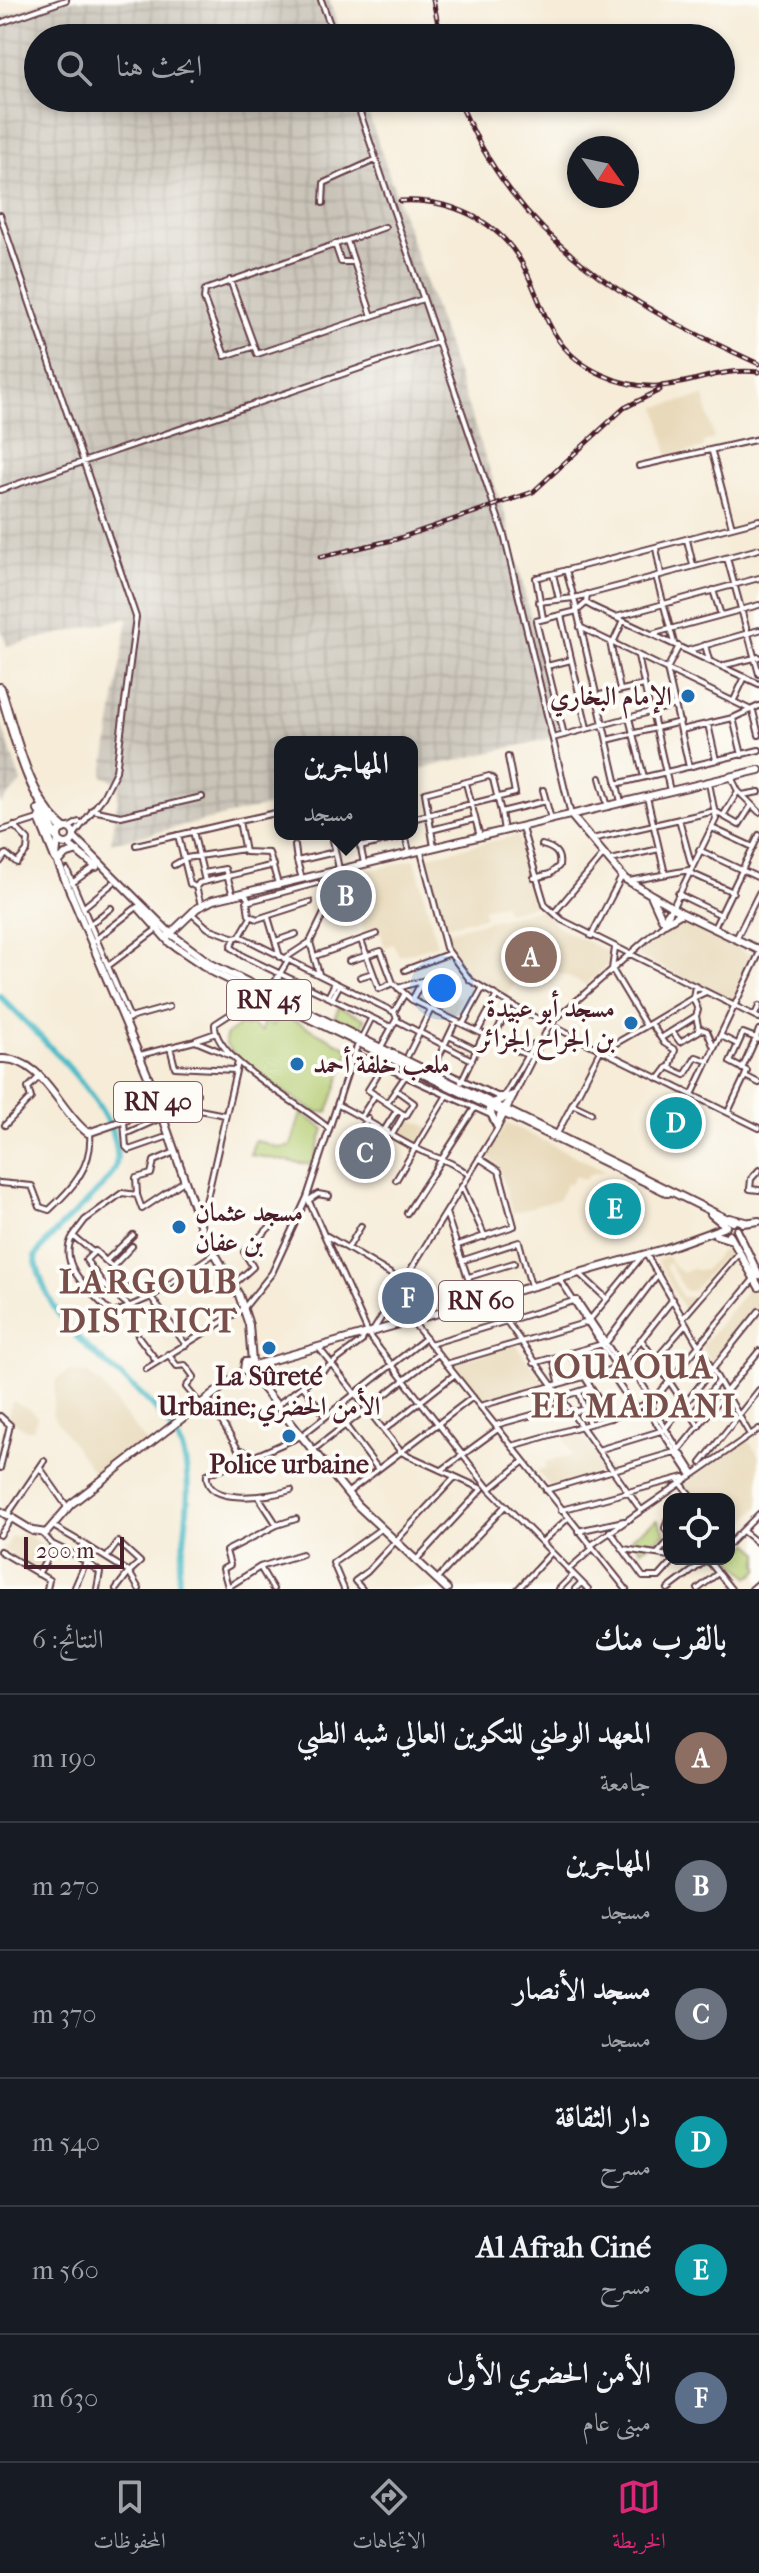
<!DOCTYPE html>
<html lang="ar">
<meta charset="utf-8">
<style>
:root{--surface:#171b24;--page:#20242c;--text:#f1f3f6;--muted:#9ea1a6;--line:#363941;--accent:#db2777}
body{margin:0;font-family:"IM FELL French Canon",Amiri,serif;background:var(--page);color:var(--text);direction:rtl}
.controls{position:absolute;right:24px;bottom:24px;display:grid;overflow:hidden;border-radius:16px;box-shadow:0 4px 12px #0003}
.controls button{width:72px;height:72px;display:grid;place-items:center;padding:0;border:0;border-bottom:2px solid var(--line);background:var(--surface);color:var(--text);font:40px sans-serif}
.compass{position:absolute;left:567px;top:136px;width:72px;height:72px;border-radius:50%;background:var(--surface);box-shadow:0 4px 12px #0003;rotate:123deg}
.scale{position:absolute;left:24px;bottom:20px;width:100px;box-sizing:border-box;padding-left:8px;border:4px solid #4a1f2b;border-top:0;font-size:22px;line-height:28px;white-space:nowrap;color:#4a1f2b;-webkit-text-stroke:6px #fdfcf7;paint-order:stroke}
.you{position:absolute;left:442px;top:988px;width:28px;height:28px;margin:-20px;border:6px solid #fff;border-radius:50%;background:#1a73e8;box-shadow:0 0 0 12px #1a73e833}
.badge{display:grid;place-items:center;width:52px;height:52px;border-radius:50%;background:var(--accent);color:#fff;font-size:26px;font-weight:700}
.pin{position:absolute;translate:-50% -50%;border:4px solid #fff;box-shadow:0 2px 8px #0006}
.popup{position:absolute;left:274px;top:736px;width:144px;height:104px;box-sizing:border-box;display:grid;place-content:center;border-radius:16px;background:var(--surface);filter:drop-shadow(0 2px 6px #0005);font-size:26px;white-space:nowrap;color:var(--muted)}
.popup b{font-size:30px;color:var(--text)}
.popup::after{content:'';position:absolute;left:50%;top:100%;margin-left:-16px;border:16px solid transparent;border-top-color:var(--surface)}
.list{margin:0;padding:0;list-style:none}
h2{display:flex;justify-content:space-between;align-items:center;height:104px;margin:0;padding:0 32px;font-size:34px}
h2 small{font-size:26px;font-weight:400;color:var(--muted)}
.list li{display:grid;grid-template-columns:52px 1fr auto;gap:24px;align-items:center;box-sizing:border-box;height:128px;padding:0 32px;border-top:2px solid var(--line)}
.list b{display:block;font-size:30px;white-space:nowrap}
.list p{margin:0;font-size:26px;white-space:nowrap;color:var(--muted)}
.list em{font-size:26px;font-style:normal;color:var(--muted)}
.icon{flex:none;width:44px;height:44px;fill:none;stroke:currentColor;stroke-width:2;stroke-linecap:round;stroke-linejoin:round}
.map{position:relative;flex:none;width:759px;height:1589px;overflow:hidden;direction:ltr}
.search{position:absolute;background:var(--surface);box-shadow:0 4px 12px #0003;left:24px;right:24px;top:24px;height:88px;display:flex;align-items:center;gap:20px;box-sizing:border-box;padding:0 28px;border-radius:44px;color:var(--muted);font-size:30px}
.sheet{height:872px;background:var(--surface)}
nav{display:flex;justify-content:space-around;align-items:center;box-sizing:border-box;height:112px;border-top:2px solid var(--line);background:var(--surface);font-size:22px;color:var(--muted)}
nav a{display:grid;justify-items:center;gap:4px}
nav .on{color:var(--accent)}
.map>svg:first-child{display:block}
.built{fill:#e8d9ba;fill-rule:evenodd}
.industrial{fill:url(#industrial-grid)}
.cemetery{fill:url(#cemetery-stones);stroke:#7f764e;stroke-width:2}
.park{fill:#b4cc71;stroke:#7f764e;stroke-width:2}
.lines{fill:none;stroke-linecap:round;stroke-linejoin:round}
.river{stroke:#4dbbc7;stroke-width:6}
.major-tunnel{stroke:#d4c3b5;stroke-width:6;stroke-dasharray:6 3;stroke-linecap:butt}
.minor-casing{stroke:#643e45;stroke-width:8}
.major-casing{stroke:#643e45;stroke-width:10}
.highway-casing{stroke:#643e45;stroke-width:12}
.minor{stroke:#fff;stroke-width:4}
.major{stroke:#fff;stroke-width:6}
.highway{stroke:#fff;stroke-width:8}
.rail-casing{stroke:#4a1f2b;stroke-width:5}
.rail{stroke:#fdfcf7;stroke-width:2;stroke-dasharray:6;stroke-linecap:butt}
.poi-dot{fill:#1f6fb2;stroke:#fdfcf7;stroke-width:3}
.labels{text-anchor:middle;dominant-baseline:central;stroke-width:8;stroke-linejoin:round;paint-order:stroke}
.shield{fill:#fdfcf7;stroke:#806168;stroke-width:2}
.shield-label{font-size:24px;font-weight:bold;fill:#4a1f2b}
.poi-label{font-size:26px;font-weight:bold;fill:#4a1f2b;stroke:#fdfcf7;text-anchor:end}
.district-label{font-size:34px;font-weight:bold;letter-spacing:2px;fill:#784f4b;stroke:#fdfcf7}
</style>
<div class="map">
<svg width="759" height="1589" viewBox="0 0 759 1589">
<defs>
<pattern id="industrial-grid" width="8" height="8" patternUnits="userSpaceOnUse" patternTransform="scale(2)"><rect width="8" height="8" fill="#c9c3b8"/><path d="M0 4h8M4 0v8" fill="none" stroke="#aea79e"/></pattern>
<pattern id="cemetery-stones" width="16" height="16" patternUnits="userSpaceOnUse" patternTransform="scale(2)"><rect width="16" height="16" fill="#b4cc71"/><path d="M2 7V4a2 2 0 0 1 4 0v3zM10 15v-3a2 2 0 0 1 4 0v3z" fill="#9caf62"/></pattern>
</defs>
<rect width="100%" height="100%" fill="#fdfcf7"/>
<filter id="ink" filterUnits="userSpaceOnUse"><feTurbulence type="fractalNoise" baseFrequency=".0125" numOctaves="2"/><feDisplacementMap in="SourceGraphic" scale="16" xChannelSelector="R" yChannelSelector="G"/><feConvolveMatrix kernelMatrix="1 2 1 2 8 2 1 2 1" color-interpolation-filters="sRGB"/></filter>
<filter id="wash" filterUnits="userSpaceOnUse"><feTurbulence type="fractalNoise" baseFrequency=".006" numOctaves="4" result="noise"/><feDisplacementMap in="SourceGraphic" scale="32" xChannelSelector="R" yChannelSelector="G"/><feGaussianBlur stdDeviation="1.8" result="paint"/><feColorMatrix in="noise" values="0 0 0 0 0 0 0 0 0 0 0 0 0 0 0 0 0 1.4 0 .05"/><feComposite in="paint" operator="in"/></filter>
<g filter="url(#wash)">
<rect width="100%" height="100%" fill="#f6ecd8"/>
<path class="built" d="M704 396 714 439 703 442 704 448 668 456 657 407Z
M518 835 534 906 506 912 504 904 492 906 483 908 485 917 441 927 425 857Z
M415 859 437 945 399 956 393 944 385 947 379 927 364 932 353 874Z
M541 909 559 928 611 953 609 964 586 985 531 961 504 1000 463 972 442 932Z
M680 919 752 955 755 959 733 1002 636 955Z
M425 981 460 998 451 1018 414 1001Z
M407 1118 429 1127 418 1147 397 1135Z
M507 1123 606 1171 590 1174 585 1180 575 1176 571 1184 567 1182 559 1199 512 1213 499 1167 487 1155Z
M722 1250 730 1256 685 1311 657 1260 667 1256 675 1268 684 1273 691 1269 704 1271ZM720 1259 724 1262 694 1297H682L665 1266 669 1263 685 1291H693Z
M749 1287 759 1299V1308L712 1366 702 1346Z
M516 1345 546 1384 485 1402 454 1363Z
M68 1371 88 1374 101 1384 147 1443 98 1479 52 1415 56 1380Z
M12 1401 32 1410 37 1417 33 1430H26L7 1417Z
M581 1432 610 1470 550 1487 537 1471 547 1467 545 1462 572 1455 564 1438Z
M747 1439 759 1456V1506L735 1535 729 1527V1499H694L683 1485Z
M22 1532 50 1549 37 1571 4 1551 11 1536 19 1537Z"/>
<path class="industrial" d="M49 0H329L342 38H38V98H363L507 521 560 736 412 771V742H280V803L111 843 120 784 103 776 128 618 7 646 0 626V17Z
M0 720 21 782 0 805Z"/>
<path class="cemetery" d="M749 1543 759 1552V1570L750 1577 732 1561Z"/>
<path class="park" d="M339 1007 365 1019 358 1036 332 1023Z
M281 1014 350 1049 328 1112H316L242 1065 225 1043 226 1035 242 1023 246 1027 249 1023 262 1032 263 1020 273 1026Z
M301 1113 324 1129 312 1165 250 1155 255 1140 280 1148 291 1146Z
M657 1520 666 1533 641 1550 632 1537Z"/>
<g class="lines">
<path class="river" d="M0 996C31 1029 136 1120 114 1170 103 1193 53 1228 35 1257 54 1350 129 1364 175 1434 193 1462 188 1510 184 1542 182 1559 175 1572 181 1589"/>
</g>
</g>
<g filter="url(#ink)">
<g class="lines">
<path class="major-tunnel" d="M231 1376 242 1368"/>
<g class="minor-casing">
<path id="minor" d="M321 0 335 38
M0 23 66 0
M355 98 504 535 571 815
M323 203 324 183 375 160
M0 215 136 617 116 771 103 797 74 835
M347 241 372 316
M335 244 341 262H351
M230 280 257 354 423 299
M252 347 225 356 204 299 205 290 385 227
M712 452 732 527
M639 466 759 439
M0 490 437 342
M687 540 693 565
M656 548 661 574
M727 558 759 674
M566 570 573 595
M553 574 559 599
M656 576 674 643
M713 590 721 615
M587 594 586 603 593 607 759 684
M574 598 621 802
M539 602 574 598 759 549
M561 615 587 728
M616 617 759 578
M543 618 536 578 759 520
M580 627 753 711 759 735
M655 633 759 605
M610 642 620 690
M613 643 623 621
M705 645 709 660
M679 646 667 669 689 767
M689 650 759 630
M638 656 650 711
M725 665 759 657
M547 666 571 660
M734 700 745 677
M556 705 644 685
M652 711 670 791
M629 718 644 777
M733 718 742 755
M708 724 716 760
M681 730 733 718 759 706
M564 735 536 621 577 611 586 603
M553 738 676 705
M607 740 680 722
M731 777 738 791 759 812
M600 778 608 807
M466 783 480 837
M616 784 759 750
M543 790 551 819
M742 795 759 792
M647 797 665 874
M92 810 121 816 202 797
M723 816 739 825 751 806
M412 819 515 793 508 757
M679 819 691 863
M68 828 79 822
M522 828 545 905 562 920 759 1018
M712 828 753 847
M431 830 475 819
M0 831 38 819
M193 831 205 881
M504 831 501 812 546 801
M358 834 364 863
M405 834 409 852
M178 835 190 884 196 887
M592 839 715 811 723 816 738 791
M136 845 239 821
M295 846 297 861
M360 847 405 836
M434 847 425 793 489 776 493 779 501 812
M699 850 759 878
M421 852 446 948 470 980 522 1011 759 1128
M611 860 659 849
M0 862 6 854 17 863 27 851 28 840 14 826
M174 865 186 858 244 849
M339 869 333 840 352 834
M67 870 130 1018 124 1020
M688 872 733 892
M204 873 225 869 233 895
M534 878 550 874 559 866C561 852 553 848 542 845
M302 879 297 861 335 852
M629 881 689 870
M72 883 96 866
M278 884 269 853 245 852 239 821 280 812
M243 892 250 901 317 883
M678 894 721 915
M247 901 249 915 257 919 310 902
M201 905 196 887 199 883 274 865
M84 907 113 883
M554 913 603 855
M192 914 208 928 235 938 240 936 251 917
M268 917 280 957
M662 920 671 908
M85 928 111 908
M714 928 759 835
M240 936 394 1012
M591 936 622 876
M235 938 231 947 243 956 391 1027
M736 939 759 893
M95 940 137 907
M361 940 379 989 393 983 412 1000 533 1058
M276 941 296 934
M615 948 612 969 646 1026 693 998 695 986
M315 956 377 934
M284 959 310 942
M349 961 381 951 393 983
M108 966 157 929
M405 970 448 954
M319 974 310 942 345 870
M360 977 373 973
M273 985 287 962
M398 988 425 980
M273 994 279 978
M258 996 215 1024C212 1059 304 1105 328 1128
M328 997 335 983
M332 999 339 986
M412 1000 420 985
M755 1015 759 1006
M130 1018 169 1007
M396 1020 472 1060
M651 1023 664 1043 675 1050 670 1067
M463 1024 482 989
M701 1029 707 1031 714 1048
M759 1030 756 1038 759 1040
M478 1031 496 997
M672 1031 680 1042 699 1031 696 1016
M449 1036 477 1050
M721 1036 737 1044
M661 1038 696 1016 698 1010 693 998 706 992
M493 1039 510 1005
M196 1040 216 1033
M170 1047 175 1067 234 1070
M381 1047 397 1018 394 1012 404 995
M604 1050 646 1026
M354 1053 493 1116
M140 1055 195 1041 231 1056
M408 1055 431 1009
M434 1067 497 1096H504L534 1044 539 1045
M433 1069 456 1021
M742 1069 756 1038 743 1033 730 1062 747 1071 745 1076
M659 1079 668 1067 685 1075 696 1057 708 1061
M461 1082 484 1034
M152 1086 197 1094
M396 1090 414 1103 406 1116 397 1110
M374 1094 368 1090 384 1064
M692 1095 759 954
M158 1102 225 1115
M572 1104 591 1113
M338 1105C365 1118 390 1136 417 1149 437 1159 448 1159 468 1174
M728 1112 745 1076 759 1083
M361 1117 375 1095 387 1103 406 1075
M124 1121 126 1147 129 1150 169 1136
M497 1123 501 1110 512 1097
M5 1125 31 1098 28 1088 39 1077
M385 1129 397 1110 387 1103
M393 1133 404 1114
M125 1134 163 1117
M557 1134 601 1049
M351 1143 368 1118
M368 1163 388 1131
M759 1170 751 1179 750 1189 759 1190
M396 1180 447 1095
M0 1183 32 1186 40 1207 49 1210C72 1189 93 1166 90 1133
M462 1186 485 1237
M137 1194 136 1178 151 1174 154 1161 175 1152
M307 1197 370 1337 490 1490 588 1589
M309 1200 318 1194 329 1196
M407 1213 474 1109
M446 1213 476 1302
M198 1219 204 1211 238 1062
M73 1236C55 1266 95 1295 112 1314L151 1297 215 1253
M327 1236 404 1282
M458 1245 514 1226 499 1171 479 1158
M348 1248 361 1226
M93 1252 73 1236 85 1220 122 1193 137 1195 142 1209 184 1181
M646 1254 749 1433
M108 1259 133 1235
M464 1260 519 1242 531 1286
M114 1265 132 1246
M580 1274 607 1299
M469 1277 514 1263
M559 1278 616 1366
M234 1284 253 1267 244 1252 277 1220
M151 1297 186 1345
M490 1298 641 1510
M579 1303 620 1364
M128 1305 105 1286 86 1260 95 1251 147 1299
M683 1318 739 1253
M412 1321 626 1589
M373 1331 496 1131 550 1024 665 923 716 819 709 783
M138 1336 156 1360
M641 1339 699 1426
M430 1344 577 1300
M319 1348 401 1452 482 1489
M569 1353 611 1418
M168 1354 177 1366 185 1365 194 1377 186 1387 200 1404
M553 1358 559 1381
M626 1359 673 1299
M655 1360 686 1324
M534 1363 606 1343 658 1274
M446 1364 588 1322 642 1256
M146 1369 244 1308 272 1273 307 1197 354 1053 371 1019
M303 1386 325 1416
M579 1392 589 1424
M558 1398 590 1388
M208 1399 238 1449 255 1456 301 1436 426 1338
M649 1403 693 1472
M277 1405 362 1341 364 1334
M480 1406 609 1370
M645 1406 690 1474
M636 1410 609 1370 626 1359 653 1401
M570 1413 602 1404
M693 1413 719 1381
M0 1416 10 1425 0 1468
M345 1425 378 1469
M496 1425 565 1406
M384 1430 454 1375
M512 1446 617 1416 653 1401 753 1280
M313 1450 438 1354
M598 1450 664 1430 759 1311
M254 1456 207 1474C203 1507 272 1496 291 1490
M701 1463 759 1390
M40 1468 68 1508
M442 1470 498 1429
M680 1482 693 1499
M490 1489 523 1462
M546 1490 678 1451 759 1351
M347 1493 473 1397
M260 1499 277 1525 296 1519
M561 1510 684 1477
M8 1514 44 1461
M669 1515 665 1528 669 1536
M578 1531 624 1521
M610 1531 643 1577H659L675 1559
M744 1532 759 1544
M43 1534 52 1544 77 1556 84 1544 53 1526
M0 1535 13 1517
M542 1542 566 1520
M84 1544 129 1572 140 1562 118 1542 107 1557
M729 1544 759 1514
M590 1546 759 1429
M624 1549 669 1556
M0 1551 49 1580 47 1589
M657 1554 669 1541
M77 1556 100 1572 97 1589
M418 1558 482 1489
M707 1559 731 1589
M260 1567 228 1587 223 1569 230 1565 226 1551 277 1525
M568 1570 592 1549
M38 1574 55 1546
M439 1577 505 1506
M75 1587 85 1564
M116 1589 129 1572 139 1589
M273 1589 260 1567 302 1554
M344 1589 333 1563 382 1528
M362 1589 355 1581 367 1572 455 1477
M518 1589 551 1553
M559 1589 573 1575
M575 1589 581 1583
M668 1589 708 1559
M698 1589 718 1573
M752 1589 759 1583"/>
</g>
<g class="major-casing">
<path id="major" d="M571 815 625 879 682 913 759 950
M58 836a8 8 0 1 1 16 0a8 8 0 1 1-16 0Z
M74 837 171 934 211 964 733 1222
M58 839 56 858 152 1086 203 1233 239 1295 249 1325 252 1362
M68 844 96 867
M59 862 65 855 78 851
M652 897 662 919
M139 908 170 943 213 972 668 1193
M665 923 682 913
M168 936 197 908 213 900 759 770
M265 992 274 983
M0 1059C43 1056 59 1112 88 1133L160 1108
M495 1102 513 1095
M489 1109 497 1126
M711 1214 726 1226
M729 1218 745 1222
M743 1223 759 1221
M737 1230 759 1276
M729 1234 759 1287
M716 1235 732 1240
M255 1365 664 1249 725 1227
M251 1372 244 1370 245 1362H252L254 1370
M254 1377 357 1505 447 1589
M0 1511 33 1531 46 1533 71 1504 233 1379"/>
</g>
<g class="highway-casing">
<path id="highway" d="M0 688C14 731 28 800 63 828
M39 810 57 837
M40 818 56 858"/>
</g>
<use href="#minor" class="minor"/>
<use href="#major" class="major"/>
<use href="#highway" class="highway"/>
<g class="rail-casing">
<path id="rail" d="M433 0 441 38
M458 98C518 243 624 302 759 364
M400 201C449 198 499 220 523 265 547 311 547 350 603 375 669 405 703 365 759 372
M320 557 397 539 533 492 624 408 660 390"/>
</g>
<use href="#rail" class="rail"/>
</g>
</g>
<g class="poi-dot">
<circle cx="688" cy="696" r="8"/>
<circle cx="631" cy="1023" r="8"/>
<circle cx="297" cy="1064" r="8"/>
<circle cx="179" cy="1227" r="8"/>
<circle cx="269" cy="1348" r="8"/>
<circle cx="289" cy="1436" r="8"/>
</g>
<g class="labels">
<g class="shield">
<rect x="227" y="980" width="84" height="40" rx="6"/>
<rect x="114" y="1082" width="88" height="40" rx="6"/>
<rect x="439" y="1281" width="84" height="40" rx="6"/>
</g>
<g class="shield-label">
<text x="269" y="1000">RN 45</text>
<text x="158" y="1102">RN 40</text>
<text x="481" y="1301">RN 60</text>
</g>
<g class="poi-label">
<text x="672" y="696">الإمام البخاري</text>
<text x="615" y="1008">مسجد أبو عبيدة<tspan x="615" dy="30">بن الجراح الجزائر</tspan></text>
<text x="313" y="1064" text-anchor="start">ملعب خلفة أحمد</text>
<text x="195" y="1212" text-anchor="start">مسجد عثمان<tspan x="195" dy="30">بن عفان</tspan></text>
<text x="269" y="1376" text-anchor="middle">La Sûreté<tspan x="269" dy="30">Urbaine;الأمن الحضري</tspan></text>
<text x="289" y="1464" text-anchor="middle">Police urbaine</text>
</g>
<g class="district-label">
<text x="149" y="1282">LARGOUB<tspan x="149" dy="39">DISTRICT</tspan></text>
<text x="634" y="1367">OUAOUA<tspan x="634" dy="39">EL MADANI</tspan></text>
</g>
</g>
</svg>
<div class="controls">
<button><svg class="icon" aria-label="locate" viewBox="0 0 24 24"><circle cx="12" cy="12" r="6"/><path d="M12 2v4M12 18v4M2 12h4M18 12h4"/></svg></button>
</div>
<svg class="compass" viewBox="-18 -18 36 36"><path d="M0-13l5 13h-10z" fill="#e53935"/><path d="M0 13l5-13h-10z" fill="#9ea1a6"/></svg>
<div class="scale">200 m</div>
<div class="you"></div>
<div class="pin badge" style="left:531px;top:957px;background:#8d6e63">A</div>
<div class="pin badge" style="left:346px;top:896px;background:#6b7280">B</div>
<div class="popup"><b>المهاجرين</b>مسجد</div>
<div class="pin badge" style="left:365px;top:1153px;background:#6b7280">C</div>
<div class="pin badge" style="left:676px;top:1123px;background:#0f9aa8">D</div>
<div class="pin badge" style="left:615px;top:1209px;background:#0f9aa8">E</div>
<div class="pin badge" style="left:408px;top:1298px;background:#5c6f8a">F</div>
<div class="search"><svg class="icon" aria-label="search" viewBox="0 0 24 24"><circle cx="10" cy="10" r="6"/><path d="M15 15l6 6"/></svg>ابحث هنا</div>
</div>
<section class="sheet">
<h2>بالقرب منك<small>النتائج: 6</small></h2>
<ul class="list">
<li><span class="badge" style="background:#8d6e63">A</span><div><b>المعهد الوطني للتكوين العالي شبه الطبي</b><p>جامعة</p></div><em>190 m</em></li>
<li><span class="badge" style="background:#6b7280">B</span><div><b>المهاجرين</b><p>مسجد</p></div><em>270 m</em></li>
<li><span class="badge" style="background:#6b7280">C</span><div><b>مسجد الأنصار</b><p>مسجد</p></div><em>370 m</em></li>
<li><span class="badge" style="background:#0f9aa8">D</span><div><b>دار الثقاقة</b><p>مسرح</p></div><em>540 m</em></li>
<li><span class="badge" style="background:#0f9aa8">E</span><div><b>Al Afrah Ciné</b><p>مسرح</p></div><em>560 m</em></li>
<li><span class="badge" style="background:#5c6f8a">F</span><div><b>الأمن الحضري الأول</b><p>مبنى عام</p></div><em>630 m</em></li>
</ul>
</section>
<nav>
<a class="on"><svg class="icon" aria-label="map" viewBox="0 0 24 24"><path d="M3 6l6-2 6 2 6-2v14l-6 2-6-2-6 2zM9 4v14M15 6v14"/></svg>الخريطة</a>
<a><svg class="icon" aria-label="directions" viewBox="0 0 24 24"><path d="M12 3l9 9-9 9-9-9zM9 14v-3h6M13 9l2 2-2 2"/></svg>الاتجاهات</a>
<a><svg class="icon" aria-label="saved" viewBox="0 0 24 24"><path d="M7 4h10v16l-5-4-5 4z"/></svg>المحفوظات</a>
</nav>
